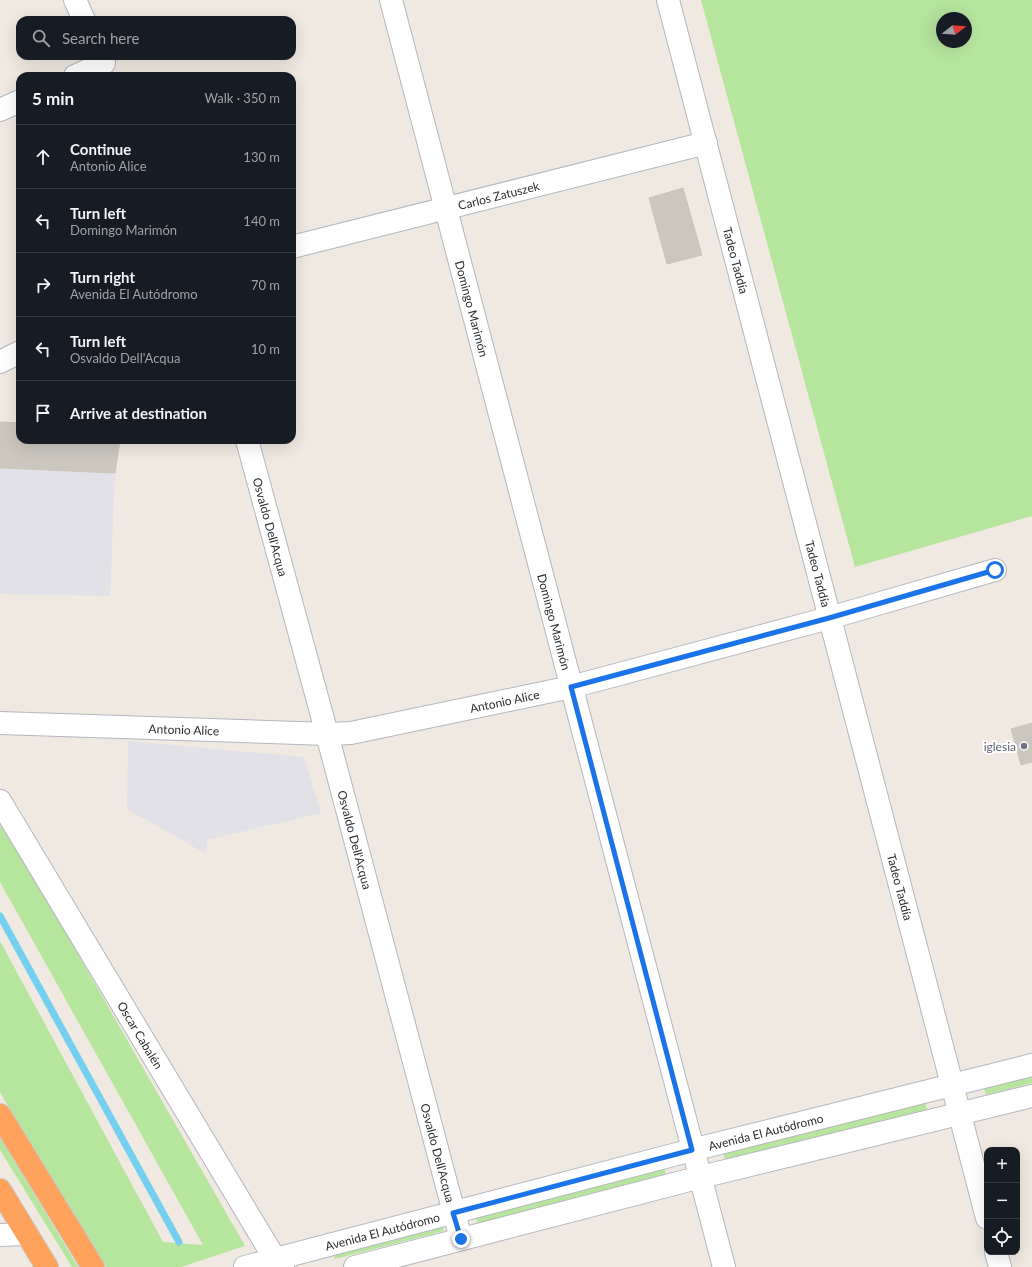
<!DOCTYPE html>
<meta charset="utf-8">
<style>
:root{--surface:#171b24;--page:#20242c;--text:#f1f3f6;--muted:#9ea1a6;--line:#363941}
body{margin:0;font-family:Lato,sans-serif;background:var(--page);color:var(--text)}
.controls{position:absolute;right:12px;bottom:12px;display:grid;overflow:hidden;border-radius:8px;box-shadow:0 4px 16px #0002}
.controls button{width:36px;height:36px;display:grid;place-items:center;padding:0;border:0;border-bottom:1px solid var(--line);background:var(--surface);color:var(--text);font:20px sans-serif}
.compass{position:absolute;left:936px;top:12px;width:36px;height:36px;border-radius:50%;background:var(--surface);box-shadow:0 4px 16px #0002;rotate:73deg}
.stop{position:absolute;width:12px;height:12px;margin:-9px;border:3px solid #1a73e8;border-radius:50%;background:#fff}
.stop.end{background:#1a73e8;border-color:#fff;box-shadow:0 1px 4px #0008}
.list{margin:0;padding:0;list-style:none}
h2{display:flex;justify-content:space-between;align-items:center;height:52px;margin:0;padding:0 16px;font-size:17px}
h2 small{font-size:13px;font-weight:400;color:var(--muted)}
.list li{display:grid;grid-template-columns:26px 1fr auto;gap:12px;align-items:center;box-sizing:border-box;height:64px;padding:0 16px;border-top:1px solid var(--line)}
.list b{display:block;font-size:15px;white-space:nowrap}
.list p{margin:0;font-size:13px;white-space:nowrap;color:var(--muted)}
.list em{font-size:13px;font-style:normal;color:var(--muted)}
.icon{flex:none;width:22px;height:22px;fill:none;stroke:currentColor;stroke-width:2;stroke-linecap:round;stroke-linejoin:round}
.map{position:relative;flex:none;width:1032px;height:1267px;overflow:hidden}
.search{position:absolute;background:var(--surface);box-shadow:0 4px 16px #0002;left:16px;top:16px;width:280px;height:44px;display:flex;align-items:center;gap:10px;box-sizing:border-box;padding:0 14px;border-radius:12px;color:var(--muted);font-size:15px}
.panel{position:absolute;background:var(--surface);box-shadow:0 4px 16px #0002;left:16px;top:72px;width:280px;height:372px;border-radius:12px}
.map>svg:first-child{display:block}
.industrial{fill:#e3e1e8}
.green{fill:#b6e59e;fill-rule:evenodd}
.lines{fill:none;stroke-linecap:round;stroke-linejoin:round}
.stream{stroke:#75cff0;stroke-width:7}
.building{fill:#cbc7bf;stroke:#cbc5ba}
.minor-casing{stroke:#b4b7c1;stroke-width:24}
.highway-casing{stroke:#c9c9c9;stroke-width:24}
.minor{stroke:#fff;stroke-width:22}
.highway{stroke:#ffa35c;stroke-width:22}
.route{stroke:#1a73e8;stroke-width:5}
.worship-dot{fill:#6b7280;stroke:#fff;stroke-width:1.5}
.labels{text-anchor:middle;dominant-baseline:central;stroke-width:4;stroke-linejoin:round;paint-order:stroke}
.street-label{font-size:12px;fill:#2e2e2e;stroke:#fff}
.worship-label{font-size:12px;fill:#5b616d;stroke:#fff;text-anchor:end}
</style>
<div class="map">
<svg width="1032" height="1267" viewBox="0 0 1032 1267">
<rect width="100%" height="100%" fill="#efe9e1"/>
<path class="industrial" d="M0 468 115 473 110 596 0 594Z
M128 741 304 757 321 813 207 840 206 854 127 809Z"/>
<path class="green" d="M701 0H1032V516L855 567ZM942 18H966V42H942Z
M0 825 35 879 245 1246 181 1267H106L94 1255 0 1092V941L163 1242 203 1245 0 882Z
M1032 1073V1083L986 1095 983 1086Z
M925 1101 927 1110 725 1160 723 1151Z
M0 1137 78 1267H72L0 1150Z
M664 1166 666 1175 478 1224 475 1216Z
M442 1222 444 1231 335 1259 333 1251Z"/>
<g class="lines">
<path class="stream" d="M0 916 179 1242"/>
</g>
<path class="building" d="M683 188 702 255 667 264 649 198Z
M0 422 20 423V440H120L115 473 0 468Z
M1032 723V762L1021 765 1011 729Z"/>
<g class="lines">
<g class="minor-casing">
<g id="minor">
<path d="M75 0 84 20"/>
<path id="s1" d="M391 0 724 1267"/>
<path id="s2" d="M668 0 987 1218"/>
<path d="M75 76 104 63"/>
<path d="M0 110 20 101"/>
<path id="s3" d="M292 247 706 143"/>
<path d="M0 362 20 352"/>
<path id="s4" d="M247 440 327 734 461 1239"/>
<path id="s5" d="M0 723 327 734 351 733 571 687 829 618 995 570"/>
<path id="s6" d="M0 801 275 1259 283 1267"/>
<path d="M0 1235 27 1234"/>
<path d="M996 1252 1000 1267"/>
<path id="s7" d="M245 1267 692 1150 1032 1065"/>
<path d="M355 1267 701 1177 1032 1096"/>
</g>
</g>
<g class="highway-casing">
<path id="highway" d="M0 1115 93 1267
M0 1190 47 1267"/>
</g>
<use href="#minor" class="minor"/>
<use href="#highway" class="highway"/>
</g>
<g class="lines">
<path class="route" d="M461 1239 453 1213 692 1150 571 687 829 618 995 570"/>
</g>
<circle class="worship-dot" cx="1024" cy="746" r="4"/>
<g class="labels">
<g class="street-label">
<text stroke="none"><textPath href="#s3" startOffset="213">Carlos Zatuszek</textPath></text>
<text stroke="none"><textPath href="#s2" startOffset="269">Tadeo Taddía</textPath></text>
<text stroke="none"><textPath href="#s1" startOffset="319">Domingo Marimón</textPath></text>
<text stroke="none"><textPath href="#s4" startOffset="90">Osvaldo Dell'Acqua</textPath></text>
<text stroke="none"><textPath href="#s2" startOffset="593">Tadeo Taddía</textPath></text>
<text stroke="none"><textPath href="#s1" startOffset="643">Domingo Marimón</textPath></text>
<text stroke="none"><textPath href="#s5" startOffset="508">Antonio Alice</textPath></text>
<text stroke="none"><textPath href="#s5" startOffset="184">Antonio Alice</textPath></text>
<text stroke="none"><textPath href="#s4" startOffset="414">Osvaldo Dell'Acqua</textPath></text>
<text stroke="none"><textPath href="#s2" startOffset="917">Tadeo Taddía</textPath></text>
<text stroke="none"><textPath href="#s6" startOffset="273">Oscar Cabalén</textPath></text>
<text stroke="none"><textPath href="#s7" startOffset="538">Avenida El Autódromo</textPath></text>
<text stroke="none"><textPath href="#s4" startOffset="738">Osvaldo Dell'Acqua</textPath></text>
<text stroke="none"><textPath href="#s7" startOffset="142">Avenida El Autódromo</textPath></text>
</g>
<g class="worship-label">
<text x="1016" y="746">iglesia</text>
</g>
</g>
</svg>
<div class="controls">
<button>+</button>
<button>−</button>
<button><svg class="icon" aria-label="locate" viewBox="0 0 24 24"><circle cx="12" cy="12" r="6"/><path d="M12 2v4M12 18v4M2 12h4M18 12h4"/></svg></button>
</div>
<svg class="compass" viewBox="-18 -18 36 36"><path d="M0-13l5 13h-10z" fill="#e53935"/><path d="M0 13l5-13h-10z" fill="#9ea1a6"/></svg>
<div class="stop" style="left:995px;top:570px"></div>
<div class="stop end" style="left:461px;top:1239px"></div>
<div class="search"><svg class="icon" aria-label="search" viewBox="0 0 24 24"><circle cx="10" cy="10" r="6"/><path d="M15 15l6 6"/></svg>Search here</div>
<section class="panel">
<h2>5 min<small>Walk · 350 m</small></h2>
<ul class="list">
<li><svg class="icon" aria-label="ahead" viewBox="0 0 24 24"><path d="M12 20V5M6 11l6-6 6 6"/></svg><div><b>Continue</b><p>Antonio Alice</p></div><em>130 m</em></li>
<li><svg class="icon" aria-label="left" viewBox="0 0 24 24"><path d="M17 20v-9H6M10 6l-5 5 5 5"/></svg><div><b>Turn left</b><p>Domingo Marimón</p></div><em>140 m</em></li>
<li><svg class="icon" aria-label="right" viewBox="0 0 24 24"><path d="M7 20v-9h11M14 6l5 5-5 5"/></svg><div><b>Turn right</b><p>Avenida El Autódromo</p></div><em>70 m</em></li>
<li><svg class="icon" aria-label="left" viewBox="0 0 24 24"><path d="M17 20v-9H6M10 6l-5 5 5 5"/></svg><div><b>Turn left</b><p>Osvaldo Dell'Acqua</p></div><em>10 m</em></li>
<li><svg class="icon" aria-label="arrive" viewBox="0 0 24 24"><path d="M6 21V4h12l-3 4 3 4H6"/></svg><div><b>Arrive at destination</b></div></li>
</ul>
</section>
</div>
